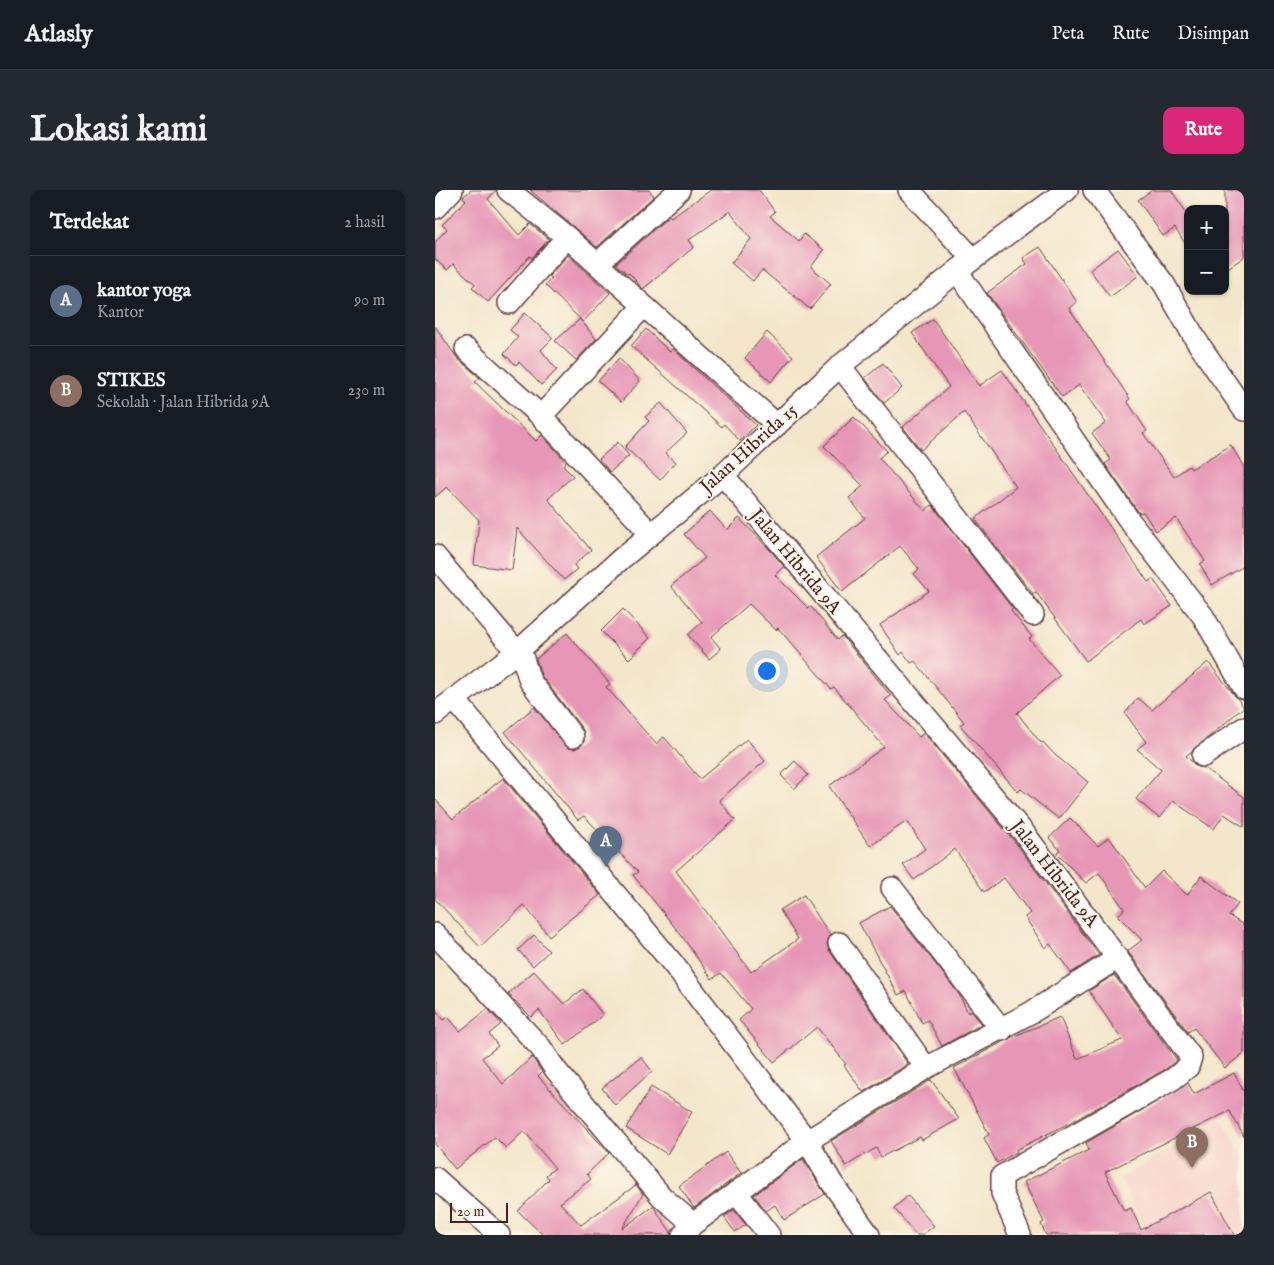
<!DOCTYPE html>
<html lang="id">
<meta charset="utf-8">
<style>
:root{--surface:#171b24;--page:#242831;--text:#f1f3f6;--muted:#9ea1a6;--line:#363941;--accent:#db2777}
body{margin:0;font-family:"IM FELL English",serif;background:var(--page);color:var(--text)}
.controls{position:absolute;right:15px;top:15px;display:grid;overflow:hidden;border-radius:10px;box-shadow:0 1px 4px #0004}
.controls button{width:45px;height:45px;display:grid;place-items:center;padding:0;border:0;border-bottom:1px solid var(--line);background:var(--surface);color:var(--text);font:25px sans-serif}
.scale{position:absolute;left:15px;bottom:12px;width:58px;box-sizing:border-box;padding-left:5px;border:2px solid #4a1f2b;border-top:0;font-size:14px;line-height:18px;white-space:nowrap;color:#4a1f2b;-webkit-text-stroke:4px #fcf5e5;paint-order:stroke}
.you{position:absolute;left:331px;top:480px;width:18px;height:18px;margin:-12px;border:4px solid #fff;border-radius:50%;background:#1a73e8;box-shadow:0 0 0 8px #1a73e833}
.badge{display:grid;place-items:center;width:32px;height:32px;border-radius:50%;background:var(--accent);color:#fff;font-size:16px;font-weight:700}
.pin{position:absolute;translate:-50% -41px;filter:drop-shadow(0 1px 2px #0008)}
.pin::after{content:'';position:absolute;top:26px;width:18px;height:15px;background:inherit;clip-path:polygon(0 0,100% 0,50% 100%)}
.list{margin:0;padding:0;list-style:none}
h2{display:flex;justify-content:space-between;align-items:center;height:65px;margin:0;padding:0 20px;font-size:21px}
h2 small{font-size:16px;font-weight:400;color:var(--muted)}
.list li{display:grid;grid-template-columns:32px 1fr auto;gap:15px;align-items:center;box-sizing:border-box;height:90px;padding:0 20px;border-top:1px solid var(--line)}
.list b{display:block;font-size:19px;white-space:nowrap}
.list p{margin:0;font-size:16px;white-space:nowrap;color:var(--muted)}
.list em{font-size:16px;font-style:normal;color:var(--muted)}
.map{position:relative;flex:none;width:809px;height:1045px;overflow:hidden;border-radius:10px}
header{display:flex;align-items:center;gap:30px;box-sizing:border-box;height:70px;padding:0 25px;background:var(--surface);border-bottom:1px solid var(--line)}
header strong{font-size:24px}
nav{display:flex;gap:28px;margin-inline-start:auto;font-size:18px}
.intro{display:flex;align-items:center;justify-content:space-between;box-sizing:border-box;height:120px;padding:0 30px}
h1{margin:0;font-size:35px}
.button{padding:12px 22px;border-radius:10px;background:var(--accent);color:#fff;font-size:18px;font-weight:700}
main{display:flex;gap:30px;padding:0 30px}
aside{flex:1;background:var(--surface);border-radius:10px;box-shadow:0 1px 4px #0004}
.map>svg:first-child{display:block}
.built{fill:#f7d1c8}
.building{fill:#e697b6}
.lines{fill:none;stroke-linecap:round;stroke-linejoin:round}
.minor-casing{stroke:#633d43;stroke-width:24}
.minor{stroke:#fff;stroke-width:21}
.labels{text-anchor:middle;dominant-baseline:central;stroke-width:4;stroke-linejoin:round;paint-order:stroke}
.street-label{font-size:19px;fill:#4a1f2b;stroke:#fcf5e5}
</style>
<header>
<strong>Atlasly</strong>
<nav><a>Peta</a><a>Rute</a><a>Disimpan</a></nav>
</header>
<div class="intro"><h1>Lokasi kami</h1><a class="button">Rute</a></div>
<main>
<aside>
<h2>Terdekat<small>2 hasil</small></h2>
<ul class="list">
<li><span class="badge" style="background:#5c6f8a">A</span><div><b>kantor yoga</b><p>Kantor</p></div><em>90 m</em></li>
<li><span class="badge" style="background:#8d6e63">B</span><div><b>STIKES</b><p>Sekolah · Jalan Hibrida 9A</p></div><em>230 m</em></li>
</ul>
</aside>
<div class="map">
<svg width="809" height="1045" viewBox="0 0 809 1045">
<rect width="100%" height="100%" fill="#fcf5e5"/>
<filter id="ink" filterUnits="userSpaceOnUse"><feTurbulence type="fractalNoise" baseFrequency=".02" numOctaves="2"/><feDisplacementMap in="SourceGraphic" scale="10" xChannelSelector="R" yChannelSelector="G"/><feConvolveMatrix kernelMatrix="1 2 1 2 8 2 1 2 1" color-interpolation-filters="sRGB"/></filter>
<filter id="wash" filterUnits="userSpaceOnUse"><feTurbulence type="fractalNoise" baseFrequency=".0096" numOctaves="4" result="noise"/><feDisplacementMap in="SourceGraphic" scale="20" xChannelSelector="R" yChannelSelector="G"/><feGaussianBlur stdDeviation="1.12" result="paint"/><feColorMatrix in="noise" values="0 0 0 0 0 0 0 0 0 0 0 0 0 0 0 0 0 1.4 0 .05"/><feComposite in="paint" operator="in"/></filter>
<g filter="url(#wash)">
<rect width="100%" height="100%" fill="#f3e6ca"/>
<path class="built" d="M787 928 809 967V1045H713L685 989Z"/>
<g id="blocks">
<path class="building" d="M36 0H61L53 9 84 45 95 34 114 49 97 68 95 66 53 112 37 97 40 94 18 74 12 80 0 69V52L12 39 7 35 31 10 28 7Z
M95 0H214L219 6 162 57Z
M276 0H324L340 22 335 26 364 51 369 44 389 60 376 77 396 94 375 119 327 80 318 91 296 73 316 49 295 21 254 50 259 57 208 99 194 83 193 84 181 74 234 26 236 28Z
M717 0H736L753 25V58L740 38 728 46 703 10Z
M790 0H809V67L790 80Z
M605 57 642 112 634 118 695 209 692 211 712 241 708 243 739 287 754 276 756 279 796 255 809 277V376L777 395 765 374 770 371 741 328 721 341 708 322 704 323 670 274 676 270 657 243 671 233 644 195 627 207 552 103 592 74 588 68Z
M683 59 703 86 675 107 655 80Z
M133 65 175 103 148 132 110 95 117 88 114 86Z
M90 123 118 148 106 160 122 180 106 195 84 172 81 175 69 164 83 147 75 140Z
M145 129 161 149 141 170 120 151Z
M498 129 544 196 567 180 713 392 718 389 737 416 709 434 706 429 651 471 601 402 598 404 540 329 581 297 529 222 486 260 468 237 514 197 477 143Z
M0 136 22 168 45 188 40 192 101 251 107 245 131 272 128 276 138 286 113 309 156 360 139 375 142 379 129 390 82 338 77 380 39 375 44 330 12 297 0 307Z
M211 139 235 162 238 159 321 235 305 251 289 234 287 237 196 156Z
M332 142 358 166 336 192 310 168Z
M184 168 205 191 186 212 163 191Z
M448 173 467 198 449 213 430 188Z
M226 213 252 243 230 263 241 272 225 290 190 257 214 231 210 227Z
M419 227 452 261 444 268 490 321 497 315 578 419 576 421 597 447 594 449 625 485 582 523 606 553 608 552 620 565 653 592 624 629 586 599 583 602 525 535 529 532 480 471 476 473 468 462 465 465 445 435 494 401 479 384 484 379 465 356 407 402 381 367 430 328 414 308 428 296 389 256Z
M183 252 194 266 175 282 164 269Z
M275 321 292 340 304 328 335 360 349 376 340 385 373 418 376 417 403 450 407 446 456 506 450 510 484 547 489 543 579 651 664 765 636 783 615 754 610 758 590 727 595 723 569 688 549 702 520 659 479 690 468 675 490 659 472 631 435 656 394 596 449 557 399 497 396 499 343 438 341 440 314 414 276 447 286 459 274 469 253 445 267 432 236 396 270 368 249 344Z
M188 419 215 448 194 469 166 441Z
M132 443 175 494 171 497 221 554 229 547 265 589 312 549 330 571 284 610 300 630 241 681 316 782 363 749 345 720 369 705 395 745 392 754 394 760 473 874 428 902 409 875 411 874 382 837 339 872 304 830 316 819 286 783 277 789 246 745 198 685 203 682 149 626 143 630 70 542 99 517 133 558 140 559 149 552 148 540 106 485 101 469Z
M773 472 809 517 751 566 762 577 769 578 809 607V637L789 624 779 639 738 611 724 628 701 609 726 580 702 559 711 552 690 523 703 508 717 520Z
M360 571 373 585 359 599 346 585Z
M68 588 165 705 114 746 89 715 45 757 0 709V609L18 629Z
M635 628 663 656 674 647 710 698 727 681 752 705 766 686 803 714 794 726 809 735V863L790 878 759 838 753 842 694 763 693 761 707 750 683 726 689 719 664 683 651 693 621 663 625 660 614 648Z
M455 716 524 804 533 823 536 821 547 834 507 856 493 830 487 833 471 801 463 805 424 733Z
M99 745 114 761 98 776 83 760Z
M99 781 129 814 148 799 168 825 130 855 104 820 96 827 73 804Z
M679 785 742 870 731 879 640 930 581 960 582 962 562 973 549 948 554 944 519 878 577 847 625 827 642 869 687 850 654 801Z
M0 819 9 830 13 827 25 841 53 819 66 834 54 844 63 856 47 868 68 894 97 867 107 882 103 886 174 963 152 984 156 989 125 1013 146 1035 201 995 208 1004 187 1039 218 1016 236 1042V1045H108L83 1021 114 989 111 985 120 978 89 941 71 958 60 947 20 979 0 954Z
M206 867 217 881 180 915 167 898Z
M799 883 809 902V947L795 921 670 982 689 1021 696 1018 706 1040 776 1002 799 1045H611L606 1034 609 1032 589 992 654 960 651 953 753 893 759 904Z
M496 890 524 929 487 950 485 947 446 967 441 958 411 976 396 951Z
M216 897 257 922 232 964 191 938Z
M291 962 306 983 259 1018 244 996Z
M368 969 390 1004 349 1030 340 1015 331 1021 319 1005Z
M473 1006 499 1036 487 1045H481L459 1018Z
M299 1020 311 1035 300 1042 289 1027Z"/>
</g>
</g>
<g filter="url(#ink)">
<use href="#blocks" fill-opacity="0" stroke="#633d43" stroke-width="1"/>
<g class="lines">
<g class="minor-casing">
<path id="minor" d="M73 0 132 47 342 235
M474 0 538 69
M659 0 729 94 761 150 809 220
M0 18 17 0
M162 74 244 0
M522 81 694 330 768 426 809 498
M74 113 132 47
M31 159 106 226 216 344
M405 176 598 425
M106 226 208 117
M288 285 589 643 756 867 753 877 738 889 567 986V1003L585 1045
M0 366 82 462
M85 459 95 491 138 547
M20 510 239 775 372 951 397 993 434 1045
M0 524 82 462 187 368 288 285 405 176 522 81 632 0
M768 566 809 538
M457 698 567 840
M0 744 106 858 120 879 227 1007 258 1034
M404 753 491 878
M0 988 64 1045
M301 1002 334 1045
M248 1045 258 1034 372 951 491 878 597 822 683 768"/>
</g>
<use href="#minor" class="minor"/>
</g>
</g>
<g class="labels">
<g class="street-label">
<text transform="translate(314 259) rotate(-42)">Jalan Hibrida 15</text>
<text transform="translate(360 372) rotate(50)">Jalan Hibrida 9A</text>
<text transform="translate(619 684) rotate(52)">Jalan Hibrida 9A</text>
</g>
</g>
</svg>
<div class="controls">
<button>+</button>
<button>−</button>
</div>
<div class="scale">20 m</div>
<div class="you"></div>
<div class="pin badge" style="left:171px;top:677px;background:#5c6f8a">A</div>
<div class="pin badge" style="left:757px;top:978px;background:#8d6e63">B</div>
</div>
</main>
